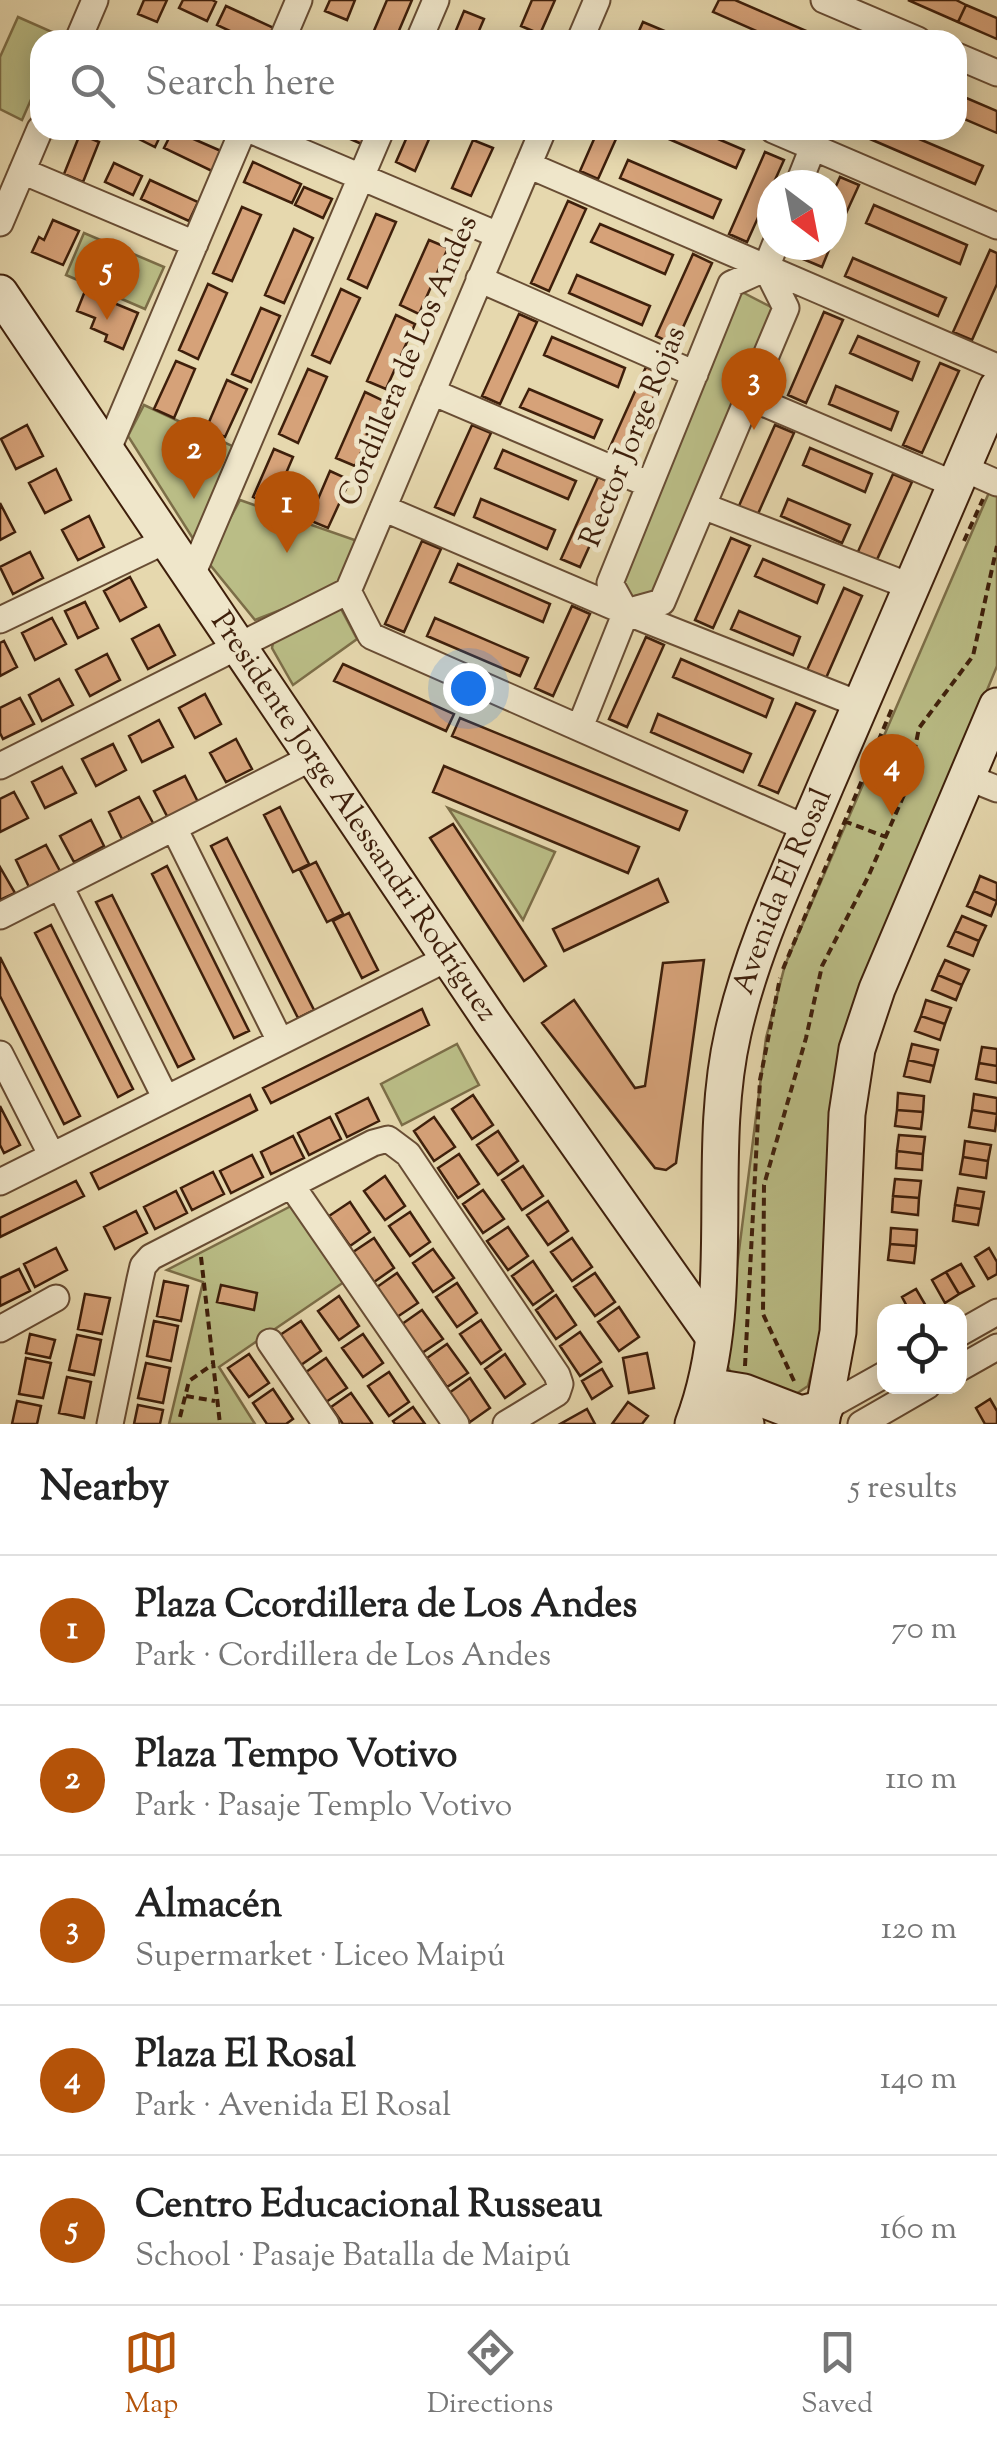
<!DOCTYPE html>
<meta charset="utf-8">
<style>
:root{--surface:#fff;--page:#f2f2f2;--text:#222;--muted:#767676;--line:#e0e0e0;--accent:#b45309}
body{margin:0;font-family:"Sorts Mill Goudy",serif;background:var(--page);color:var(--text)}
.controls{position:absolute;right:30px;bottom:30px;display:grid;overflow:hidden;border-radius:20px;box-shadow:0 5px 25px #0003}
.controls button{width:90px;height:90px;display:grid;place-items:center;padding:0;border:0;border-bottom:2px solid var(--line);background:var(--surface);color:var(--text);font:50px sans-serif}
.compass{position:absolute;left:757px;top:170px;width:90px;height:90px;border-radius:50%;background:var(--surface);box-shadow:0 5px 25px #0003;rotate:148deg}
.you{position:absolute;left:468px;top:688px;width:35px;height:35px;margin:-25px;border:8px solid #fff;border-radius:50%;background:#1a73e8;box-shadow:0 0 0 15px #1a73e833}
.badge{display:grid;place-items:center;width:65px;height:65px;border-radius:50%;background:var(--accent);color:#fff;font-size:32px;font-weight:700}
.pin{position:absolute;translate:-50% -82px;filter:drop-shadow(0 2px 5px #0008)}
.pin::after{content:'';position:absolute;top:52px;width:35px;height:30px;background:inherit;clip-path:polygon(0 0,100% 0,50% 100%)}
.list{margin:0;padding:0;list-style:none}
h2{display:flex;justify-content:space-between;align-items:center;height:130px;margin:0;padding:0 40px;font-size:42px}
h2 small{font-size:32px;font-weight:400;color:var(--muted)}
.list li{display:grid;grid-template-columns:65px 1fr auto;gap:30px;align-items:center;box-sizing:border-box;height:150px;padding:0 40px;border-top:2px solid var(--line)}
.list b{display:block;font-size:38px;white-space:nowrap}
.list p{margin:0;font-size:32px;white-space:nowrap;color:var(--muted)}
.list em{font-size:32px;font-style:normal;color:var(--muted)}
.icon{flex:none;width:55px;height:55px;fill:none;stroke:currentColor;stroke-width:2;stroke-linecap:round;stroke-linejoin:round}
.map{position:relative;flex:none;width:997px;height:1424px;overflow:hidden}
.search{position:absolute;background:var(--surface);box-shadow:0 5px 25px #0003;left:30px;right:30px;top:30px;height:110px;display:flex;align-items:center;gap:25px;box-sizing:border-box;padding:0 35px;border-radius:30px;color:var(--muted);font-size:38px}
.sheet{height:880px;background:var(--surface)}
nav{display:flex;justify-content:space-around;align-items:center;box-sizing:border-box;height:140px;border-top:2px solid var(--line);background:var(--surface);font-size:28px;color:var(--muted)}
nav a{display:grid;justify-items:center;gap:5px}
nav .on{color:var(--accent)}
.map>svg:first-child{display:block}
.green{fill:#babd86;stroke:#7c6e48;stroke-width:2.5}
.building{fill:#d6a279;stroke:#3e1f0b;stroke-width:2.5}
.lines{fill:none;stroke-linecap:round;stroke-linejoin:round}
.street-casing{stroke:#684d34;stroke-width:29}
.secondary-casing{stroke:#3e1f0b;stroke-width:39}
.path{stroke:#3e1f0b;stroke-width:4;stroke-dasharray:8 5;stroke-linecap:butt}
.street{stroke:#efe6ca;stroke-width:25}
.secondary{stroke:#efe6ca;stroke-width:35}
.labels{text-anchor:middle;dominant-baseline:central;stroke-width:10;stroke-linejoin:round;paint-order:stroke}
.street-label{font-size:30px;fill:#3e1f0b;stroke:#efe6ca}
</style>
<div class="map">
<svg width="997" height="1424" viewBox="0 0 997 1424">
<rect width="100%" height="100%" fill="#e6d8ae"/>
<filter id="stains"><feTurbulence type="fractalNoise" baseFrequency=".002" numOctaves="4"/><feColorMatrix values="0 0 0 0 .2 0 0 0 0 .09 0 0 0 0 .02 0 0 0 .5 -.17"/></filter>
<radialGradient id="worn" r=".72"><stop offset=".6" stop-color="#630" stop-opacity="0"/><stop offset="1" stop-color="#630" stop-opacity=".3"/></radialGradient>
<path class="green" d="M18 17 59 35 56 40H40V79L22 120 0 109V57Z
M84 233 164 267 145 309 66 275Z
M740 291 775 309 657 591 631 597 621 580Z
M144 405 241 450 199 548 128 436Z
M997 474V666L844 1038C823 1127 831 1205 826 1294 824 1325 816 1357 808 1386L793 1396 731 1373 725 1361 766 1038 785 965Z
M240 500 366 544 347 584 255 620 207 561Z
M340 607 357 639 293 685 272 648 274 638Z
M448 808 555 852 523 920Z
M457 1044 479 1085 402 1125 381 1084Z
M295 1204 347 1280 219 1367 255 1424H169L203 1282 167 1270Z"/>
<path class="building" d="M144 0H167L157 22 138 14Z
M183 0H212L216 2 207 21 179 8Z
M330 0H355L347 20 325 11Z
M387 0H412L395 40 373 33Z
M532 0H555L540 34 521 26Z
M719 0H735L827 40H777L713 12Z
M908 0H956L966 5 958 22Z
M966 5 997 18V39L958 22Z
M226 6 274 28 268 40H249L217 25Z
M464 11 484 19 475 40H452Z
M643 22 686 40H635Z
M957 94 997 111V133L957 116Z
M129 130H163L155 147 127 133Z
M173 130 221 151 212 171 164 148Z
M330 130H371L364 145Z
M410 130H433L415 171 396 162Z
M598 130H620L598 179 580 171Z
M648 130H697L744 150 736 168Z
M849 130H898L983 166 975 184Z
M80 134 99 142 83 182 64 174Z
M473 140 493 148 471 196 452 188Z
M765 152 784 160 747 242 729 234Z
M628 160 721 200 713 218 620 178Z
M253 162 301 184 292 203 244 182Z
M114 163 142 176 133 195 105 182Z
M840 177 859 185 832 244V195Z
M150 180 198 202 189 221 141 199Z
M304 187 332 199 323 218 295 205Z
M568 201 586 209 549 291 531 283Z
M874 205 967 245 960 264 866 223Z
M242 207 261 215 232 281 213 273Z
M376 214 396 222 367 288 348 279Z
M53 220 79 231 63 265 32 252 39 237 44 240Z
M600 224 673 255 665 274 591 242Z
M294 229 313 238 284 303 265 295Z
M429 240 448 248 419 314 400 305Z
M809 245H831L822 267 803 259Z
M990 250 997 253V284L972 340 953 332Z
M693 254 712 263 675 345 656 336Z
M853 258 946 298 938 316 845 276Z
M577 275 650 306 642 325 569 293Z
M208 284 227 293 198 359 179 350Z
M341 289 360 298 330 363 312 355Z
M85 291 138 313 123 349 105 341 107 335 91 328 95 318 77 311Z
M261 308 280 316 251 382 232 374Z
M824 312 843 320 806 403 788 395Z
M519 314 537 322 500 404 482 396Z
M396 315 415 324 386 389 367 381Z
M858 336 919 362 912 380 850 353Z
M552 337 625 368 618 387 544 355Z
M176 361 195 369 174 418 154 409Z
M940 363 959 371 922 453 903 445Z
M646 367 664 375 627 457 609 449Z
M308 369 327 377 298 443 279 434Z
M227 380 247 389 225 437 206 429Z
M836 386 898 412 891 430 829 404Z
M529 389 602 420 594 438 520 407Z
M365 392 384 401 355 466 336 458Z
M27 425 43 456 16 469 1 439Z
M472 425 491 433 454 515 435 507Z
M775 425 794 433 757 516 738 508Z
M810 448 872 474 865 492 803 465Z
M274 449 293 457 272 506 253 497Z
M503 450 576 481 568 499 495 468Z
M56 469 71 500 45 513 29 483Z
M330 471 350 480 328 528 309 520Z
M893 474 912 482 875 564 856 556Z
M598 477 617 485 580 567 561 559Z
M481 499 555 530 547 549 474 517Z
M788 499 850 525 842 543 781 516Z
M0 503 15 532 0 540Z
M89 516 104 547 78 560 62 530Z
M731 538 750 546 713 628 695 620Z
M422 541 441 549 404 632 385 624Z
M30 552 43 578 13 594 0 567Z
M763 559 824 585 817 603 755 576Z
M458 564 550 604 543 622 450 582Z
M130 577 146 607 120 621 104 591Z
M844 588 862 596 826 678 807 670Z
M85 602 98 628 78 638 65 611Z
M572 606 590 614 553 696 535 688Z
M739 611 800 637 793 655 731 629Z
M52 618 66 644 35 660 22 633Z
M435 618 528 658 520 676 427 636Z
M159 625 175 655 148 669 132 639Z
M646 637 664 645 627 727 609 719Z
M4 641 17 667 0 676V643Z
M107 654 120 680 90 696 76 670Z
M681 659 773 699 766 717 673 677Z
M343 664 454 714 446 731 334 681Z
M59 679 73 705 42 721 29 695Z
M205 694 221 724 195 738 179 708Z
M20 698 34 724 3 739 0 733V708Z
M796 703 815 711 778 793 759 785Z
M658 714 751 754 743 772 651 732Z
M460 718 687 811 679 830 452 736Z
M159 720 173 747 142 762 129 736Z
M236 739 252 769 226 782 210 753Z
M113 744 126 770 96 786 82 759Z
M444 766 639 847 628 873 433 792Z
M62 767 76 793 45 808 32 782Z
M185 776 198 802 168 818 154 791Z
M14 792 28 818 0 832V799Z
M139 797 153 823 122 839 109 812Z
M280 807 309 864 293 872 264 815Z
M91 820 104 846 74 862 60 836Z
M453 824 546 966 524 981 430 838Z
M227 838 314 1010 298 1018 211 846Z
M46 845 60 871 29 887 16 860Z
M316 862 343 914 327 922 300 870Z
M167 866 249 1031 234 1038 152 874Z
M0 867 15 893 0 900Z
M980 876 997 883V901L974 891Z
M658 879 668 902 564 951 553 929Z
M974 891 997 901 991 916 967 906Z
M112 895 194 1059 178 1067 96 902Z
M349 913 378 970 362 978 333 921Z
M962 916 986 926 979 941 955 931Z
M51 925 133 1089 118 1097 35 933Z
M955 931 979 941 973 956 948 946Z
M0 957 80 1116 64 1124 0 996Z
M704 960 676 1163 666 1170 655 1168 542 1023 574 1000 635 1088 645 1086 663 963Z
M945 960 969 970 962 985 938 975Z
M938 975 962 985 956 1000 932 990Z
M926 1000 951 1008 945 1024 921 1016Z
M422 1009 429 1025 271 1103 263 1088Z
M921 1016 945 1024 940 1040 915 1031Z
M912 1044 938 1050 934 1066 908 1060Z
M982 1047 997 1049V1066L979 1063Z
M908 1060 934 1066 930 1082 904 1076Z
M979 1063 997 1066V1083L976 1079Z
M898 1093 924 1096 923 1112 897 1110Z
M974 1094 997 1098V1114L972 1110Z
M250 1095 257 1110 99 1189 91 1173Z
M473 1095 493 1125 472 1139 452 1109Z
M368 1098 379 1121 347 1137 336 1114Z
M0 1106 20 1145 4 1153 0 1145Z
M897 1110 923 1112 921 1129 895 1126Z
M972 1110 997 1114 995 1131 969 1127Z
M330 1117 341 1139 309 1155 298 1133Z
M434 1117 455 1147 434 1161 414 1131Z
M498 1131 518 1161 498 1175 477 1145Z
M899 1135 925 1137 923 1154 897 1151Z
M293 1136 304 1158 271 1174 261 1152Z
M965 1141 991 1145 988 1161 963 1157Z
M897 1151 923 1154 922 1170 896 1168Z
M459 1154 479 1184 458 1198 438 1168Z
M252 1155 263 1177 231 1193 220 1171Z
M963 1157 988 1161 986 1178 960 1174Z
M523 1166 543 1196 522 1210 502 1180Z
M213 1172 224 1194 192 1210 181 1188Z
M385 1176 405 1206 385 1220 364 1191Z
M895 1179 921 1181 919 1198 893 1196Z
M76 1181 84 1196 0 1237V1218Z
M958 1188 984 1192 981 1209 955 1205Z
M483 1190 504 1219 483 1233 463 1204Z
M176 1191 187 1213 155 1229 144 1207Z
M893 1196 919 1198 918 1215 892 1212Z
M548 1201 568 1231 548 1245 527 1215Z
M350 1202 370 1232 350 1246 329 1216Z
M955 1205 981 1209 978 1225 953 1221Z
M136 1211 147 1233 115 1249 104 1227Z
M410 1212 430 1242 410 1256 389 1226Z
M508 1227 528 1256 508 1270 487 1241Z
M891 1228 917 1230 916 1246 890 1244Z
M374 1238 394 1268 374 1282 353 1252Z
M572 1238 592 1267 572 1281 551 1252Z
M890 1244 916 1246 914 1263 888 1260Z
M56 1248 67 1270 35 1287 24 1264Z
M989 1248 997 1262V1274L988 1279 975 1257Z
M433 1249 454 1278 433 1292 413 1263Z
M533 1261 553 1291 533 1305 512 1276Z
M961 1264 974 1286 959 1294 946 1272Z
M19 1269 30 1291 0 1306V1278Z
M946 1272 959 1294 945 1303 932 1280Z
M397 1273 418 1303 397 1317 377 1287Z
M595 1273 615 1302 595 1316 574 1287Z
M164 1281 188 1286 181 1321 157 1316Z
M457 1283 477 1313 457 1327 436 1297Z
M221 1285 257 1293 254 1310 217 1302Z
M916 1289 929 1311 910 1312 902 1297Z
M85 1294 110 1298 102 1334 78 1329Z
M556 1295 576 1325 556 1339 536 1310Z
M339 1296 359 1326 339 1340 318 1311Z
M619 1307 639 1337 619 1351 598 1322Z
M422 1310 443 1339 422 1353 402 1324Z
M481 1320 501 1350 481 1364 460 1334Z
M154 1321 178 1326 171 1361 147 1356Z
M301 1321 321 1351 301 1365 280 1335Z
M580 1332 601 1362 580 1376 560 1346Z
M30 1334 55 1340 50 1358 26 1353Z
M363 1334 383 1363 363 1377 342 1348Z
M77 1335 101 1340 94 1375 69 1370Z
M447 1344 468 1373 447 1387 427 1358Z
M647 1353 654 1388 629 1393 623 1358Z
M249 1354 269 1383 249 1397 228 1368Z
M505 1354 525 1384 505 1398 485 1369Z
M26 1358 51 1363 43 1398 19 1394Z
M326 1358 347 1388 326 1402 306 1372Z
M146 1363 170 1368 163 1403 138 1398Z
M602 1369 612 1386 592 1399 582 1381Z
M389 1372 409 1402 389 1416 368 1386Z
M67 1377 91 1382 84 1418 59 1413Z
M470 1378 490 1408 470 1422 449 1393Z
M273 1389 293 1419 286 1424H267L253 1403Z
M351 1393 372 1423 370 1424H343L331 1407Z
M990 1399 997 1411V1424H985L976 1408Z
M17 1401 41 1406 37 1424H12Z
M628 1402 648 1416 642 1424H612Z
M138 1405 163 1410 160 1424H134Z
M413 1407 425 1424H395L393 1421Z
M587 1409 595 1424H560Z"/>
<g class="lines">
<g class="street-casing">
<path id="street" d="M824 0 918 40
M78 40 95 0
M282 40 299 0
M419 40 436 0
M580 40 597 0
M957 56 997 73
M250 130 498 235
M773 130 997 226
M528 165 997 367
M22 171 195 244
M798 185 813 147
M0 223 40 129
M479 279 695 374
M432 392 648 484
M749 397 956 485
M107 451 243 130
M963 468 997 483
M703 506 912 587
M383 508 626 612 861 705
M191 577 381 130
M348 591 371 636 808 829
M626 612 662 602 786 308 766 268
M0 620 167 540
M580 727 626 612 610 583 731 284 766 268 775 245
M0 766 348 591 543 130
M967 777 997 789
M174 828 280 1041
M60 886 166 1099
M0 916 313 757
M0 1054 52 1156
M0 1182 448 958
M292 1186 456 1424
M0 1329 56 1298
M960 1333 997 1312
M270 1342 326 1424
M960 1368 997 1347
M825 1408 884 1375
M110 1424 140 1279 143 1266 151 1257 373 1143 388 1139 408 1154 557 1375 560 1384 557 1393 506 1424
M861 1424 927 1386"/>
</g>
<g class="secondary-casing">
<g id="secondary">
<path id="s1" d="M0 293 491 1021 713 1336"/>
<path d="M707 1386 744 1392 801 1414 825 1408"/>
<path d="M699 1408 746 1424"/>
<path id="s2" d="M693 1424C740 1302 704 1160 733 1033 752 948 792 866 826 785 883 653 941 521 997 388"/>
<path d="M821 1424 838 1332 847 1114 857 1049 877 989 997 706"/>
</g>
</g>
<path class="path" d="M964 541 983 499
M844 821 886 837
M783 969 893 706
M201 1257 220 1424
M745 1366 760 1080 780 978
M794 1381 763 1314 764 1185 806 1038 822 966 868 877 907 788 919 728 973 656 997 546
M186 1396 215 1401
M180 1417 189 1381 213 1364"/>
<use href="#street" class="street"/>
<use href="#secondary" class="secondary"/>
</g>
<g class="labels">
<g class="street-label">
<text transform="translate(409 361) rotate(-67)">Cordillera de Los Andes</text>
<text transform="translate(634 437) rotate(-68)">Rector Jorge Rojas</text>
<text stroke="none"><textPath href="#s1" startOffset="632">Presidente Jorge Alessandri Rodríguez</textPath></text>
<text stroke="none"><textPath href="#s2" startOffset="545">Avenida El Rosal</textPath></text>
</g>
</g>
<rect width="100%" height="100%" filter="url(#stains)"/>
<rect width="100%" height="100%" fill="url(#worn)"/>
</svg>
<div class="controls">
<button><svg class="icon" aria-label="locate" viewBox="0 0 24 24"><circle cx="12" cy="12" r="6"/><path d="M12 2v4M12 18v4M2 12h4M18 12h4"/></svg></button>
</div>
<svg class="compass" viewBox="-18 -18 36 36"><path d="M0-13l5 13h-10z" fill="#e53935"/><path d="M0 13l5-13h-10z" fill="#767676"/></svg>
<div class="you"></div>
<div class="pin badge" style="left:287px;top:553px">1</div>
<div class="pin badge" style="left:194px;top:499px">2</div>
<div class="pin badge" style="left:754px;top:430px">3</div>
<div class="pin badge" style="left:892px;top:816px">4</div>
<div class="pin badge" style="left:107px;top:320px">5</div>
<div class="search"><svg class="icon" aria-label="search" viewBox="0 0 24 24"><circle cx="10" cy="10" r="6"/><path d="M15 15l6 6"/></svg>Search here</div>
</div>
<section class="sheet">
<h2>Nearby<small>5 results</small></h2>
<ul class="list">
<li><span class="badge">1</span><div><b>Plaza Ccordillera de Los Andes</b><p>Park · Cordillera de Los Andes</p></div><em>70 m</em></li>
<li><span class="badge">2</span><div><b>Plaza Tempo Votivo</b><p>Park · Pasaje Templo Votivo</p></div><em>110 m</em></li>
<li><span class="badge">3</span><div><b>Almacén</b><p>Supermarket · Liceo Maipú</p></div><em>120 m</em></li>
<li><span class="badge">4</span><div><b>Plaza El Rosal</b><p>Park · Avenida El Rosal</p></div><em>140 m</em></li>
<li><span class="badge">5</span><div><b>Centro Educacional Russeau</b><p>School · Pasaje Batalla de Maipú</p></div><em>160 m</em></li>
</ul>
</section>
<nav>
<a class="on"><svg class="icon" aria-label="map" viewBox="0 0 24 24"><path d="M3 6l6-2 6 2 6-2v14l-6 2-6-2-6 2zM9 4v14M15 6v14"/></svg>Map</a>
<a><svg class="icon" aria-label="directions" viewBox="0 0 24 24"><path d="M12 3l9 9-9 9-9-9zM9 14v-3h6M13 9l2 2-2 2"/></svg>Directions</a>
<a><svg class="icon" aria-label="saved" viewBox="0 0 24 24"><path d="M7 4h10v16l-5-4-5 4z"/></svg>Saved</a>
</nav>
